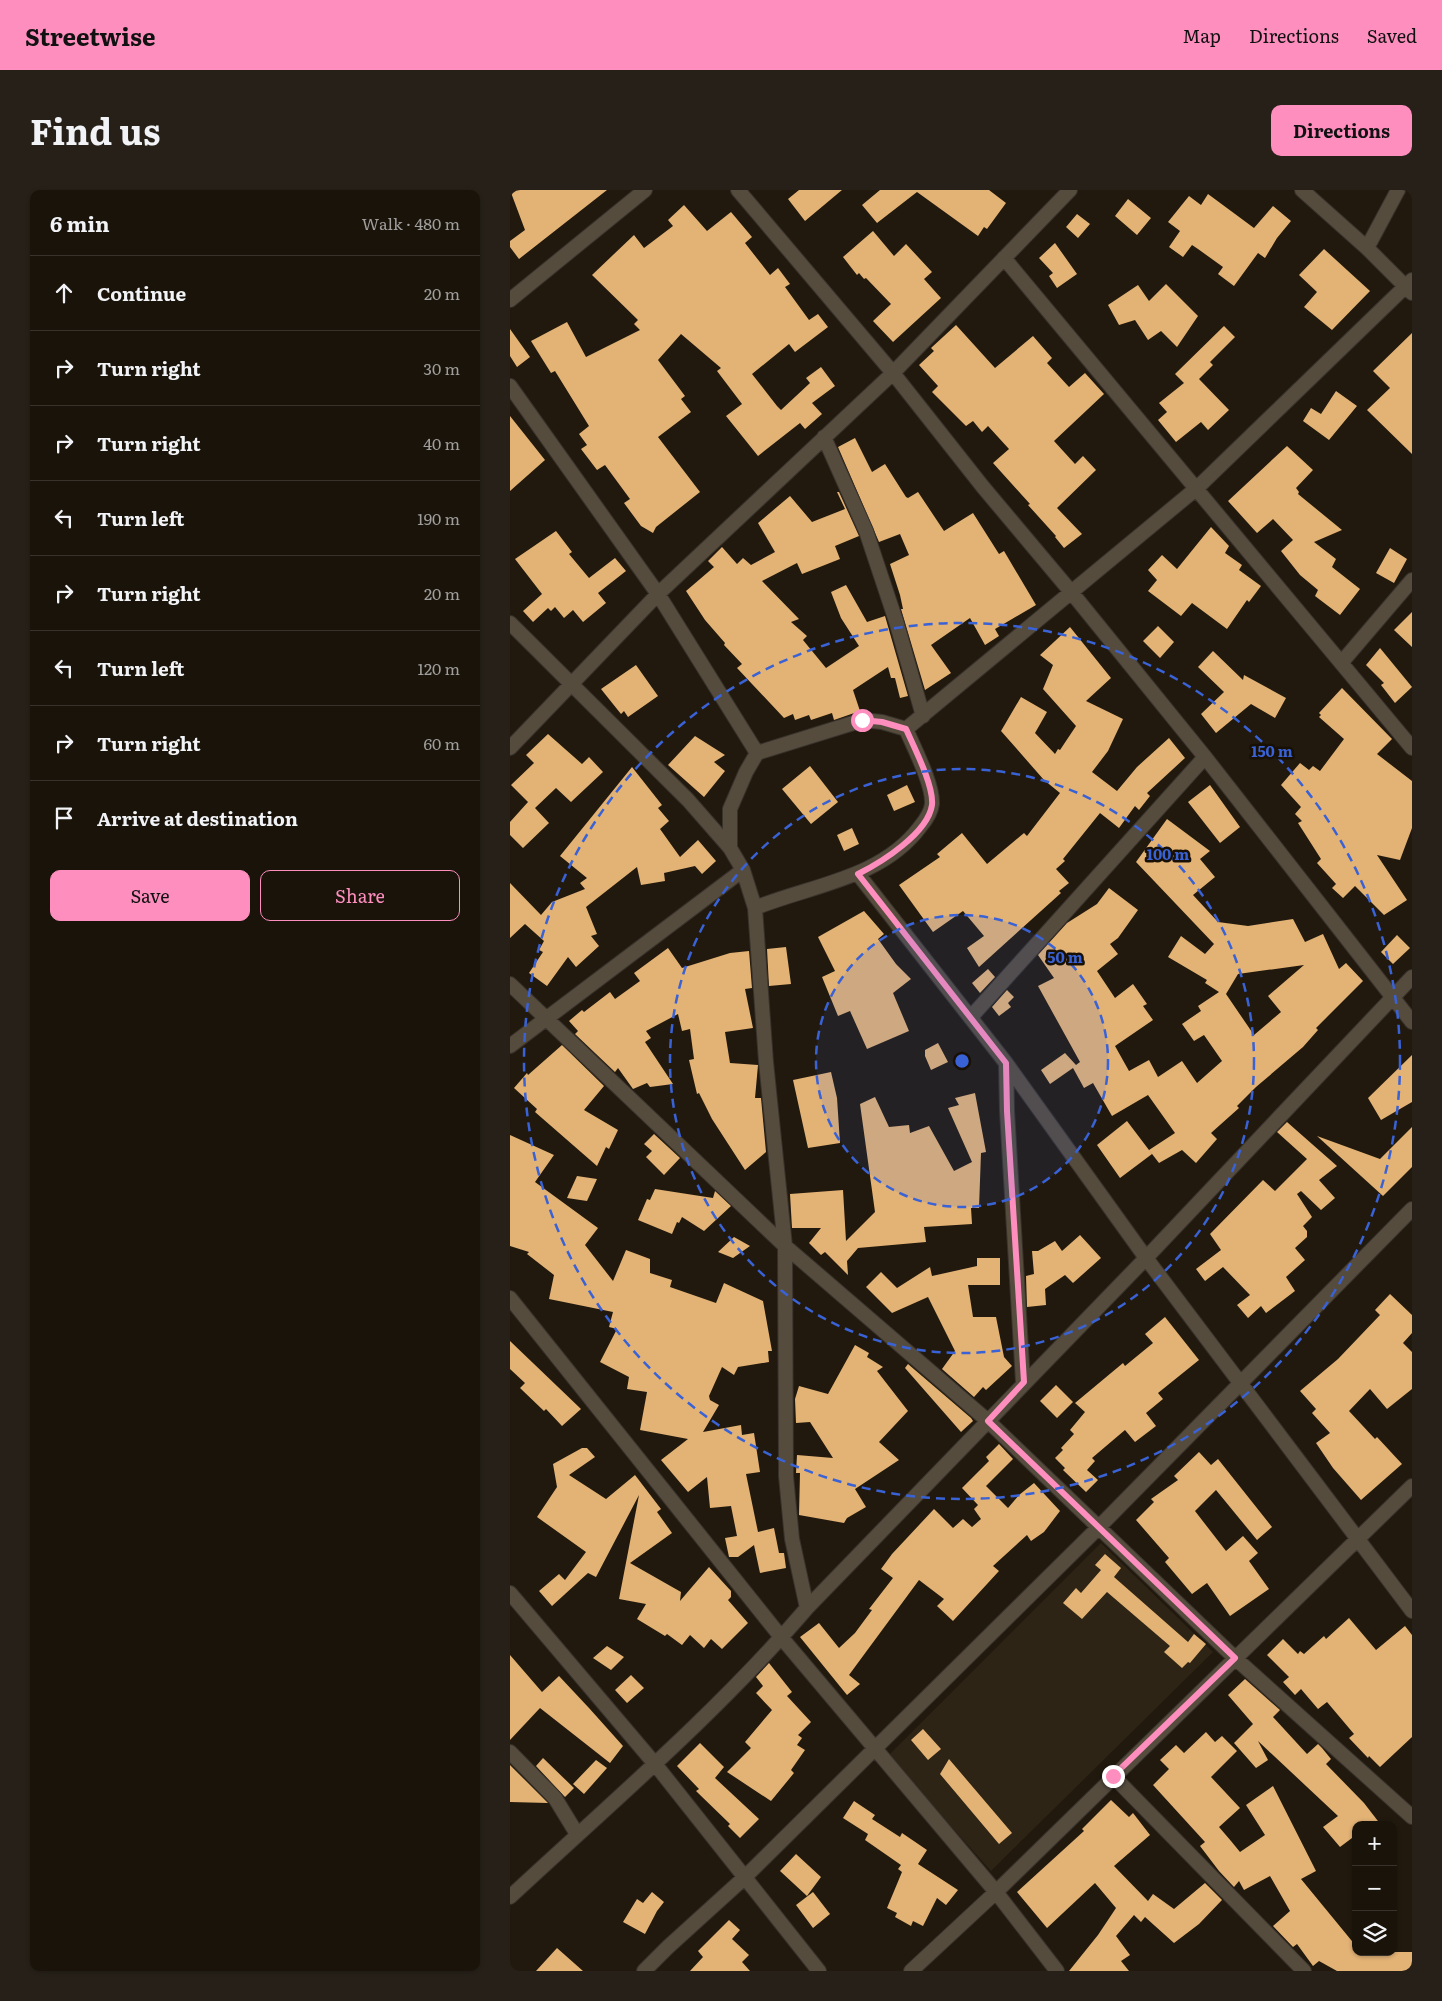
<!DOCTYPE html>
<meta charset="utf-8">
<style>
:root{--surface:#19130a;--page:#262018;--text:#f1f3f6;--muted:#9f9e9c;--line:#37322b;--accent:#fd8ebe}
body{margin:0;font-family:Literata,serif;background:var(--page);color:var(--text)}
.controls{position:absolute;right:15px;bottom:15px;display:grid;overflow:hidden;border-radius:10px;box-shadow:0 1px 4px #0004}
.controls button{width:45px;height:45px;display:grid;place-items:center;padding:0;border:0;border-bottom:1px solid var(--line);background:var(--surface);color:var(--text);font:25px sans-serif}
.stop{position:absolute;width:15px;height:15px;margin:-11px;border:4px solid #fd8ebe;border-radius:50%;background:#fff}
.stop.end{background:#fd8ebe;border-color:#fff;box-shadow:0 1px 5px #0008}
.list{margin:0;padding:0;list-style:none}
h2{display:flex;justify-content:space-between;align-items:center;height:65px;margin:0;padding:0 20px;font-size:21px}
h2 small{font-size:16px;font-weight:400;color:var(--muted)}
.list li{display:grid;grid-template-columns:32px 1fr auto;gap:15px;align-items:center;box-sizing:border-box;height:75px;padding:0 20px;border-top:1px solid var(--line)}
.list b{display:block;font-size:19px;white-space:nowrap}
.list em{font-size:16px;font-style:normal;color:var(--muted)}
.actions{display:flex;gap:10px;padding:15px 20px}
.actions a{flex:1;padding:11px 0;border:1px solid var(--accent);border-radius:10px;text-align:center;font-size:18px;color:var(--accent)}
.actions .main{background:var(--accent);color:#111}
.icon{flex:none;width:28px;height:28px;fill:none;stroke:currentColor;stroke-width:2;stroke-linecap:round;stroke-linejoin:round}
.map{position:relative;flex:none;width:902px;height:1781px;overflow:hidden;border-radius:10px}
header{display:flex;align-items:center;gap:30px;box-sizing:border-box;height:70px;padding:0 25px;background:var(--accent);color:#111}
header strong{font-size:24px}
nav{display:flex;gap:28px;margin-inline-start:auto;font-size:18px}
.intro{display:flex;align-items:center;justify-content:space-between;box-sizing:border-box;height:120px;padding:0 30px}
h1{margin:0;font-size:35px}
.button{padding:12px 22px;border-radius:10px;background:var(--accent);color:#111;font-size:18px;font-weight:700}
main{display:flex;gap:30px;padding:0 30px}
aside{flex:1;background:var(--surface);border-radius:10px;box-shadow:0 1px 4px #0004}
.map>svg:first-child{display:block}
.education{fill:#2d2415}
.building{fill:#e3b275;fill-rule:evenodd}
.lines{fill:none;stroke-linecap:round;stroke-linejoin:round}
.minor-casing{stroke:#38322c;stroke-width:16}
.minor{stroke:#564c3e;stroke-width:14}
.route{stroke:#fd8ebe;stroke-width:6}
.ring{fill:none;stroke:#3962d6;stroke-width:2.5;stroke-dasharray:9 6}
.centre{fill:#3962d6;stroke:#181005;stroke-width:2.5}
.ring-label{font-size:15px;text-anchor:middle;font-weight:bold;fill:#3962d6;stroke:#181005;stroke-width:5;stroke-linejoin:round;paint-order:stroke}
</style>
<header>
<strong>Streetwise</strong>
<nav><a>Map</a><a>Directions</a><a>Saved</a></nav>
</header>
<div class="intro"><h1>Find us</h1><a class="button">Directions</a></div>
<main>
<aside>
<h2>6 min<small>Walk · 480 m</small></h2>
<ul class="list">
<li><svg class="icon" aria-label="ahead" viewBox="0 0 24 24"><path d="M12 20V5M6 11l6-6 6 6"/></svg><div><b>Continue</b></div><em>20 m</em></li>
<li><svg class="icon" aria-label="right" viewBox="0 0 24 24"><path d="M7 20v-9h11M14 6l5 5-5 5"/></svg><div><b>Turn right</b></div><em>30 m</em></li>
<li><svg class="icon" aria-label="right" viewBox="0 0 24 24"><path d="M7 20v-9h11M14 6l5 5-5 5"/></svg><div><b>Turn right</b></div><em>40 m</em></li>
<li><svg class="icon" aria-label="left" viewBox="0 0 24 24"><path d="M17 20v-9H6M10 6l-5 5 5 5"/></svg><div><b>Turn left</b></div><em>190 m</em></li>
<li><svg class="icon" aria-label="right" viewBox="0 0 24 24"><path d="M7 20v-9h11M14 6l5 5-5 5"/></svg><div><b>Turn right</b></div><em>20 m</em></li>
<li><svg class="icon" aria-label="left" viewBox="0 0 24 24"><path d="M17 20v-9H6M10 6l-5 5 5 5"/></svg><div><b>Turn left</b></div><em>120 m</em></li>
<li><svg class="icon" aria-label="right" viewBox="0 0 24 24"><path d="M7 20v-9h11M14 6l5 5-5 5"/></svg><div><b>Turn right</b></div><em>60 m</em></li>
<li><svg class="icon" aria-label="arrive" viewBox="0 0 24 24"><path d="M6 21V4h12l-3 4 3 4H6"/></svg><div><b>Arrive at destination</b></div></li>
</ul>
<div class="actions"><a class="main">Save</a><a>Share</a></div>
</aside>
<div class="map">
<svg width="902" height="1781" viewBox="0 0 902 1781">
<rect width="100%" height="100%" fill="#21190d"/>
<path class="education" d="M591 1353 703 1462 481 1681 378 1566Z"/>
<path class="building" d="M0 0H97L9 69 0 57V51L15 40Z
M289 0H332L295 31 278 9Z
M370 0H479L496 13 477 39 474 37 468 46 407 2 367 33 352 15Z
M698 4 744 38 763 16 781 31 767 48 755 68 748 63 724 96 708 84 713 77 688 59 682 55 673 67 659 57 670 41 658 32 679 6 691 15Z
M618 9 641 28 627 45 605 26Z
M174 15 197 41 221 22 242 47 235 53 260 85 268 78 280 94 275 97 299 130 308 124 318 137 285 162 279 154 242 184 267 216 271 220 300 193 296 188 311 177 325 196 302 213 312 224 295 239 290 233 248 266 216 226 232 214 207 181 211 178 171 144 148 170 175 206 171 209 181 222 148 247 190 302 146 337 143 343 131 336 114 313 120 309 95 275 87 280 71 259 77 255 69 244 79 236 45 181 41 183 21 151 57 132 76 167 130 140 124 134 128 130 82 85 124 45 134 58 163 36 158 30Z
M567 24 580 34 568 48 556 37Z
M363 41 384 66 396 54 422 82 414 89 431 108 383 152 363 131 381 114 356 88 354 89 349 83 347 85 333 67Z
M545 53 567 84 547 98 539 86 543 83 529 68Z
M814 59 860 101 822 140 794 117 807 102 789 85Z
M656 94 688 126 667 157 651 141 638 150 625 130 609 135 598 115 628 95 639 111Z
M446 135 485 178 523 146 542 168 537 173 559 197 575 183 594 204 544 251 565 274 573 266 586 280 547 318 572 344 554 358 545 347 546 346 518 315 520 314 483 273 499 259 478 236 472 242 463 231 456 236 422 202 428 196 409 175 424 161 421 158Z
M714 136 725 147 700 172 703 175 689 189 719 220 698 240 691 232 666 252 648 230 657 222 649 213 674 193 665 184Z
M0 139 20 167 7 177 0 166Z
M902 143V264L857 220 880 198 863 181Z
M826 201 847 216 819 250 793 231 801 218 811 224Z
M0 226 35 270 0 301Z
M345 248 362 282 375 274 396 307 398 308 408 302 434 341 463 323 489 364 494 361 526 415 485 439 489 446 475 455 460 428 421 455 441 483 415 500 391 419H393L390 405 380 374 399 365 390 344 369 352 328 257Z
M777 256 803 280 786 298 789 302 788 304 832 340 804 352 826 369 822 377 850 399 830 425 805 406 808 400 790 385 771 361 783 350 763 329 747 343 718 311Z
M327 302H329L349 346 325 356 330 369 292 384 287 373 252 391 289 429 281 432 297 446 293 450 316 478 349 456 331 428 321 402 336 395 357 432 375 426 398 506 390 508 385 488H381L378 477 343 500 350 521 324 530 322 523 301 530 299 525 285 530 283 524 274 528 227 478 232 474 214 455 215 453 195 430 176 401 204 377 198 371 212 357 227 374 233 368 241 375 265 362 248 333 280 306 302 332 335 319Z
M701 337 719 356 715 363 732 375 729 380 751 396 739 412 737 410 717 439 682 413 671 426 638 401 647 390 638 380 652 365 667 379Z
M46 341 62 362 59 364 79 388 105 368 116 381 88 403 96 413 73 432 63 420 54 428 45 417 41 421 38 418 23 432 13 421 32 404 5 369Z
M880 358 897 369 884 393 866 383Z
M902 422V457L884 440Z
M648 436 664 452 650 468 633 451Z
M560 437 601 488 576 511 613 529 598 561 582 582 607 601 627 577 659 548 675 568 637 603 640 606 629 620 625 616 609 638 590 623 553 669 555 671 546 679 559 693 549 701 551 703 469 777 457 758 474 746 453 721 423 742 389 695 430 667 427 664 452 643 477 674 514 643 517 646 550 603 534 590 491 541 511 507 537 522 525 543 545 564 548 559 550 560 566 536 533 499 543 475 530 465Z
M870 458 902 497 885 513 871 495 874 493 856 475Z
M703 461 733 490 734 485 776 508 765 528 741 514 706 543 691 524 714 502 688 477Z
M126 475 148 506 118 527 114 521 111 524 91 499Z
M832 498 882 549 867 564 902 591V638L890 670 867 665 897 710 874 725 845 696 833 708 822 698 826 694 807 673 811 669 788 633 792 631 785 624 791 617 771 595 790 573 799 580 803 576 810 581 834 549 809 527 811 525 809 523Z
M38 544 72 574 79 567 93 582 61 612 46 598 25 618 39 633 13 658 0 645V632L18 612 1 595 24 573 16 565Z
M185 546 215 565 204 572 215 581 194 607 158 575Z
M300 576 328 612 301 634 272 599Z
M122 577 152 615 148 618 159 631 150 639 170 667 188 650 206 671 192 684 185 676 154 683 155 691 131 695 127 677 76 717 87 744 81 746 89 756 66 777 58 767 37 796 19 783 33 762 29 760 34 751 15 734 0 748V693L31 725 42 712 75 699 70 693 77 688 50 666Z
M397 595 405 612 384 621 377 605Z
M700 595 730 637 710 653 678 612Z
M657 629 700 661 690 669 705 687 683 705 708 732 738 736 783 729 795 752 813 744 829 779 836 773 853 791 806 838 808 840 793 857 746 897 727 916 729 918 701 943 707 949 686 973 672 960 649 973 639 960 665 943 638 905 602 926 583 893 574 898 563 878 540 894 531 880 555 863 566 875 570 872 528 796 544 788 528 765 557 733 587 714 599 698 628 720 608 748 600 754 608 764 587 781 605 808 623 794 637 814 633 816 643 830 605 856 619 881 639 870 648 887 672 871 687 893 712 871 694 845 684 851 672 834 691 821 688 816 709 802 695 793 697 790 658 767 671 746 695 764 704 754 626 672ZM794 775 758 806 771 822 744 845 716 804 728 784Z
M342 638 349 654 334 661 327 645Z
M354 721 374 744 368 749 386 774 401 789 383 803 399 841 357 859 340 821 328 826 312 787 325 781 308 747Z
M887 745 900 758 883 774 871 762Z
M276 757 281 794 259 796 257 759Z
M158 758 172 778 220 763 239 761 242 798 235 799 243 838 215 842 220 873 248 875 245 908H251L256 962 235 980 202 929 189 903 187 904 179 870 184 869 180 839 172 841 168 824 136 841 141 848 135 852 163 894 140 897 137 893 123 899 108 878 105 882 65 844 68 841 59 831 72 820 74 822 100 802 105 809 130 791 124 783Z
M478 779 485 787 470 803 462 793Z
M497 800 504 807 498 813 501 817 489 826 482 817Z
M428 853 438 872 421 880 415 866V860Z
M52 855 94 896 74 920 108 940 99 959 96 957 87 976 25 922 27 919 4 898 17 883 18 885Z
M902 865V912L871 930 858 908Z
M321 882 327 908 330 953 298 958 283 890Z
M465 903 476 962 471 963 469 1018H461L462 1034 414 1037 416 1052 348 1058 337 1071 338 1085 315 1062 311 1065 299 1053 311 1038H282L280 1004 333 1000 336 1051 365 1022 350 914 365 907 379 937 399 935 400 943 419 936 444 981 462 972 438 918 449 915 445 908Z
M617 931 642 964 610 988 587 955Z
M777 932 827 976 809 990 825 1008 811 1020 791 1001 787 1004 802 1027 793 1036 797 1041V1047L785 1058 795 1070 776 1087 785 1101 756 1123 751 1116 738 1128 727 1115 740 1105 713 1077 695 1091 686 1079 711 1060 700 1044 753 990 765 1001 797 969 767 942Z
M902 937V977L873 1006 807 946 870 969Z
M144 944 170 968 154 985 136 967 142 961 134 954Z
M0 945 44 965 25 992 88 1038 75 1055 103 1091 116 1060 140 1069V1083L162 1090 160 1097 206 1113 214 1093 253 1111 262 1161H258L259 1172 228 1177 224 1185 212 1177 199 1206 200 1210 209 1215 193 1242 231 1235 232 1245 244 1243 250 1282 236 1284 248 1342 264 1338 269 1363H274L276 1378 250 1383 244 1355 228 1367H219L215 1348 227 1346 221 1316 200 1318 197 1287 178 1302 151 1270 178 1249 130 1240 137 1202 117 1199 119 1187 90 1172 107 1139 99 1137 103 1122 39 1109 44 1085 17 1064 19 1062 0 1056Z
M67 986 87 989 77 1011 57 1008Z
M145 999 203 1008 205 1001 221 1016 194 1041 172 1027 169 1033 167 1032 162 1044 128 1030 137 1009 140 1010Z
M570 1045 591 1068 563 1093 555 1085 535 1099 536 1115 517 1117 516 1086 524 1084 522 1061H528L545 1051 552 1061Z
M224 1047 240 1056 223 1068 208 1062Z
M467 1068H490V1095H458L463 1127H486L494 1167 502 1176 476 1200 473 1197 464 1207 432 1179 445 1161 418 1107 382 1123 356 1097 371 1082 387 1098 420 1077 422 1086 467 1076Z
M880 1104 902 1125V1143L893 1153 902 1162V1199L877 1219 860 1199 839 1221 865 1249 867 1247 892 1274 851 1310 823 1278 806 1253 820 1243 802 1223 806 1219 790 1201 828 1169 870 1125 865 1120Z
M655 1127 689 1170 648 1203 653 1209 636 1223 646 1236 625 1252 615 1240 582 1268 585 1271 577 1280 588 1290 576 1302 553 1280 555 1278 545 1268 553 1260 551 1258 564 1244 560 1240 575 1222 565 1213 613 1173 615 1176 643 1153 635 1144Z
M0 1151 71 1219 52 1236 36 1219 34 1221 10 1198 15 1193 0 1179Z
M345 1155 359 1163 357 1167 373 1177 367 1181 398 1221 369 1252 389 1270 345 1299 356 1317 337 1328 334 1333 289 1325 290 1283H286L287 1265 323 1268 300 1232 286 1233 285 1209 289 1196 318 1204Z
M398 1174 461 1228 463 1231 451 1242 395 1178Z
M546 1195 563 1212 547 1228 530 1211Z
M489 1254 503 1269 476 1296 498 1318 509 1305 524 1293 550 1321 534 1342 521 1351 517 1345 483 1376 489 1381 443 1431 427 1416 434 1409 409 1390 339 1485 350 1494 337 1505 290 1447 309 1433 329 1458 345 1443 362 1420 359 1419 383 1388 371 1379 382 1364 424 1319 443 1338 453 1329 462 1337 471 1329 464 1319 468 1315 452 1298 479 1271 476 1267Z
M72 1258H77L85 1267 59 1285 96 1309 125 1285 151 1319 147 1322 162 1343 120 1373 171 1402 170 1411 199 1377 221 1401V1407L218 1410 238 1433 212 1459 201 1449 194 1458 180 1445 172 1455 157 1444 155 1446 127 1429 136 1414 109 1409 129 1305 86 1387 78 1383 42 1416 29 1401 49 1384 55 1390 76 1362 27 1327 47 1297 43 1274Z
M689 1262 701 1275 708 1269 762 1337 747 1350 706 1300 685 1321 716 1361 733 1346 748 1363 739 1371 759 1399 720 1426 697 1393 682 1404 655 1372 659 1368 626 1330 644 1312 641 1309 668 1290 664 1286Z
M595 1364 611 1378 604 1387 678 1452 684 1444 696 1454 680 1473 678 1472 672 1478 654 1462 660 1456 597 1402 572 1429 553 1413 566 1398 571 1403 591 1380 585 1375Z
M839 1428 866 1460 895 1436 902 1445V1547L870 1577 859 1566 858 1568 839 1548 844 1544 817 1512 808 1519 791 1499 785 1505 773 1492 779 1487 757 1465 773 1449 788 1464 790 1461 794 1464 814 1446 816 1449Z
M97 1456 114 1467 101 1480 83 1468Z
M0 1465 32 1502 49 1486 79 1518 113 1556 100 1573 30 1518 0 1550Z
M259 1473 282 1502 277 1506 301 1532 288 1545 292 1548 287 1555 295 1560 281 1580 284 1583 261 1611 217 1582 241 1558 235 1552 262 1520 246 1503 253 1496 246 1487Z
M121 1485 134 1498 117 1513 105 1500Z
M735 1489 770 1520 763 1527 797 1564 808 1554 812 1558 821 1569 816 1574 854 1613 871 1635H846V1645L830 1657 813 1637 828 1626 748 1551 758 1570 746 1578 724 1553 743 1534 718 1505Z
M413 1539 431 1559 418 1570 401 1550Z
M696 1542 705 1552 712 1546 727 1561 701 1587 730 1618 709 1637 721 1651 730 1662 755 1645 736 1615 763 1596 806 1681 791 1689 846 1756V1762H854L859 1766 862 1762H902V1781H827L809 1771 803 1776 787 1754 783 1757 763 1736 780 1721 760 1686 734 1700 729 1691 724 1697 709 1681 690 1656 695 1652 643 1595 659 1579 650 1570 666 1555 674 1563Z
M190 1553 214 1577 205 1588 249 1629 230 1648 218 1636 220 1634 186 1601 189 1599 167 1576Z
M33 1568 64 1598 55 1607 26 1576Z
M439 1569 502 1643 489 1654 430 1584Z
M86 1570 97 1578 74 1604 63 1594Z
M0 1575 38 1613 0 1612Z
M601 1610 619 1627 623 1623 640 1645 604 1676 638 1711 643 1704 664 1719 695 1693 712 1710 689 1734 664 1753 635 1727 631 1732 624 1725 606 1746 620 1765 611 1771 619 1781H559L588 1745 606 1718 585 1693 537 1738 507 1702 574 1641 572 1639Z
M344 1611 365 1625 362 1629 390 1647 392 1643 417 1660 408 1674 448 1700 436 1715 427 1708 413 1736 403 1731 401 1736 385 1727 387 1723 377 1718 392 1682 388 1679 391 1675 355 1650 358 1644 333 1628Z
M286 1664 311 1687 297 1706 270 1681Z
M142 1702 154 1712 147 1721 135 1744 113 1732 127 1709 133 1713Z
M303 1702 320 1724 303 1738 286 1715Z
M219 1730 230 1740 222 1749 239 1765 232 1772 240 1781H180L193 1767 188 1761Z
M47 1758 73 1781H26Z"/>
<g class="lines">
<g class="minor-casing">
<path id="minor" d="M228 0 383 183 473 297 562 403 695 567 902 832
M792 0 857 58 902 103
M857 58 888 0
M494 68 902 558
M0 110 135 0
M0 196 148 404 247 563 236 582 220 619V658
M314 247 356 341 386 431 413 526
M0 433 178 610 220 658 233 680 245 718 256 872 275 1056 276 1286 282 1349 297 1418
M832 472 902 390
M396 539 687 298 902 90
M0 558 148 404 383 183 560 0
M245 718C301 695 371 689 410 637 415 631 421 623 422 614 423 594 404 558 396 539L372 532 353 530 247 563
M902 787 636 1068 902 1421
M0 794 275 1056 478 1231 725 1468 902 1627
M461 827 695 567
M0 856 233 680
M496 873 497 921 513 1192
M0 1108 271 1447 486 1702 547 1781
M0 1403 145 1574 309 1781
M0 1562 45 1608 67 1644
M603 1586 794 1781
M0 1707C101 1613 207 1523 297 1418L636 1068 496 873 348 684
M134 1781 158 1757 234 1688 588 1338 902 1019
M401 1781 486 1702 902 1296"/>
</g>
<use href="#minor" class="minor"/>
</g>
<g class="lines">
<path class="route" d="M352 530 372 532 396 539C404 557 424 596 422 615 418 643 372 672 348 684L496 873 497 921 514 1192 478 1231 725 1468 603 1586"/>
</g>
<circle cx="452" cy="871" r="146" fill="#3962d6" fill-opacity=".12"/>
<g class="ring">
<circle cx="452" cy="871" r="146"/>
<circle cx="452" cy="871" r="292"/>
<circle cx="452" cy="871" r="438"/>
</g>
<circle cx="452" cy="871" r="8" class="centre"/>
<g class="ring-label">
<text x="762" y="567">150 m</text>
<text x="658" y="670">100 m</text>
<text x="555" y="773">50 m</text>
</g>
</svg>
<div class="controls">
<button>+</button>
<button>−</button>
<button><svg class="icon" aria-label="layers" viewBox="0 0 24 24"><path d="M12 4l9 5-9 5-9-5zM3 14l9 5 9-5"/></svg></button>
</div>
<div class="stop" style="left:352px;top:530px"></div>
<div class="stop end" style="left:603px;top:1586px"></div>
</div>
</main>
